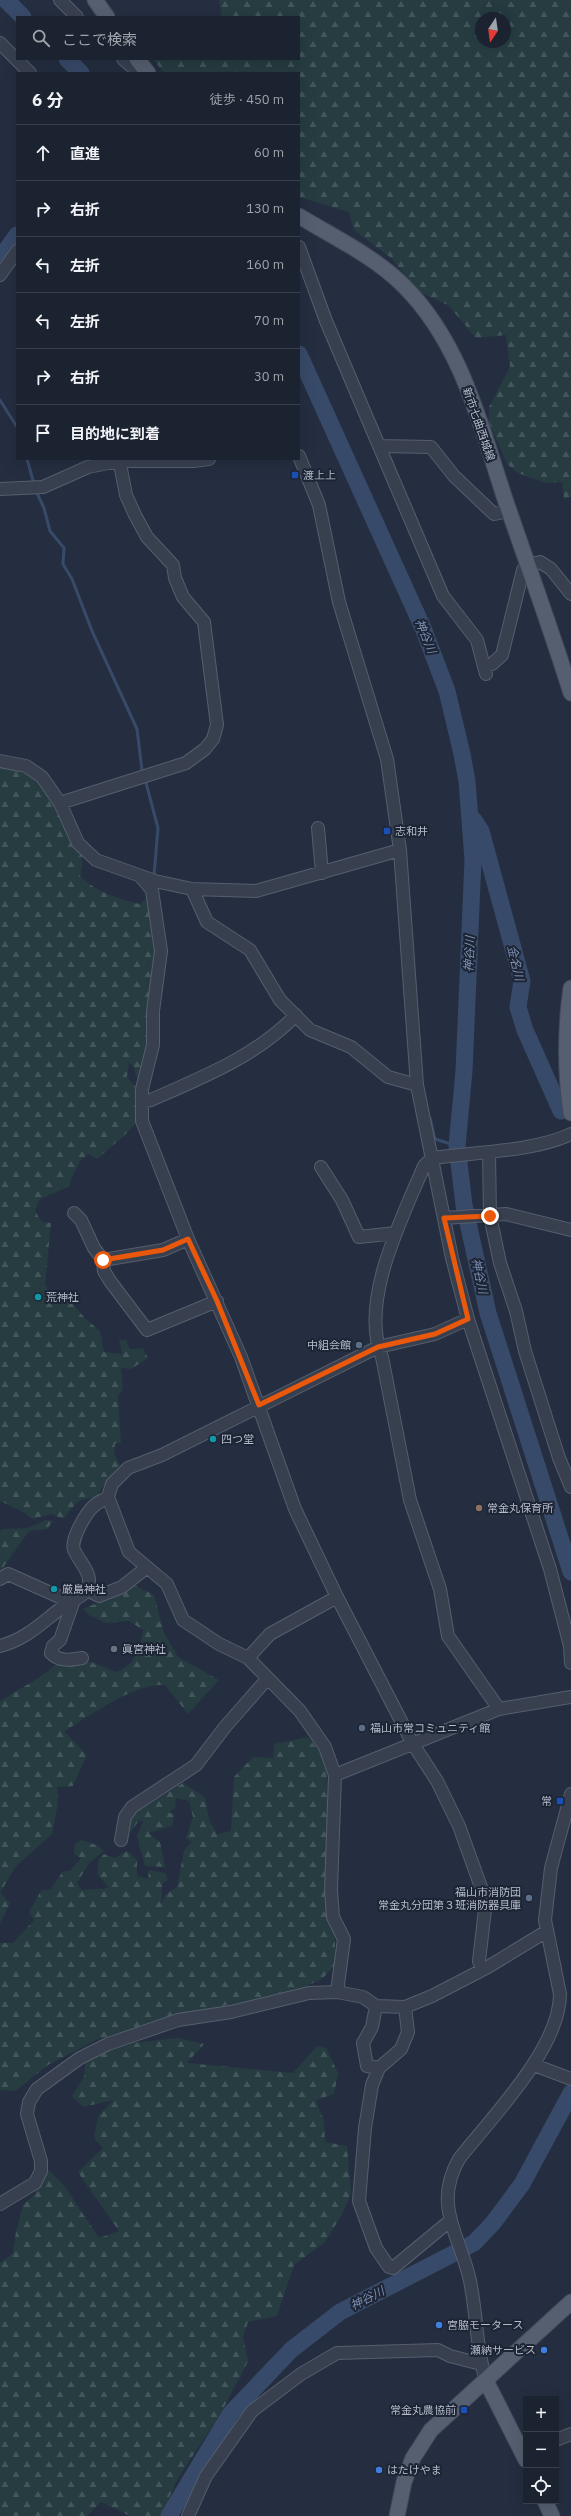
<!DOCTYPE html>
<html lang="ja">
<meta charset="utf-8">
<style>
:root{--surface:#1b2230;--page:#282f3c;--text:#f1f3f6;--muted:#a0a4ab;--line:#393f4c}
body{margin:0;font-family:"IBM Plex Sans","Noto Sans JP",sans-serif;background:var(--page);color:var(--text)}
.controls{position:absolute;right:12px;bottom:12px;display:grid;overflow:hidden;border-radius:0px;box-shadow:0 4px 16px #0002}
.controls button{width:36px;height:36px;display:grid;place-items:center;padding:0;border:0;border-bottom:1px solid var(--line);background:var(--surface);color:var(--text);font:20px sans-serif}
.compass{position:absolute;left:475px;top:12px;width:36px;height:36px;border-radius:50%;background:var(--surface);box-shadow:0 4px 16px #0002;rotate:193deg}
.stop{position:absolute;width:12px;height:12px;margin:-9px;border:3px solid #ea580c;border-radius:50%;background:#fff}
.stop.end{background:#ea580c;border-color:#fff;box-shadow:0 1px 4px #0008}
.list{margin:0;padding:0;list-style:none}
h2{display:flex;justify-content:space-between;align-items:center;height:52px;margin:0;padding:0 16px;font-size:17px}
h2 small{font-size:13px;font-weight:400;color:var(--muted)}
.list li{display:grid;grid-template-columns:26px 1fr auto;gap:12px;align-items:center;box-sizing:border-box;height:56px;padding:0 16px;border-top:1px solid var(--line)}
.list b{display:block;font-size:15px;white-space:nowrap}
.list em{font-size:13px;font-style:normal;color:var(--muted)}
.icon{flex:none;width:22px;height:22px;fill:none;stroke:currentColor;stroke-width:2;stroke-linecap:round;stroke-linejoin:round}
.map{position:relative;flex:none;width:571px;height:2516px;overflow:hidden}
.search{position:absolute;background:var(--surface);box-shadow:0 4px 16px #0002;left:16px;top:16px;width:284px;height:44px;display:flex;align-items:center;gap:10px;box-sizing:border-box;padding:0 14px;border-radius:0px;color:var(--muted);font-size:15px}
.panel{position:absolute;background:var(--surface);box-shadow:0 4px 16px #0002;left:16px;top:72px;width:284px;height:388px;border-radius:0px}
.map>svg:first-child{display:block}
.forest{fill:url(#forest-firs);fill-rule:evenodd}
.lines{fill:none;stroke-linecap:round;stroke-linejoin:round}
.stream{stroke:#384a69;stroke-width:3}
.river{stroke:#384a69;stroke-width:17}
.minor-casing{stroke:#565e6d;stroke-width:14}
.major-casing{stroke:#414959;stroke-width:17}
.minor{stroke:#384050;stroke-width:12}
.major{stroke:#565f70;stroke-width:15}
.route{stroke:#ea580c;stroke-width:5}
.transit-dot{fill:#1a4fb4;stroke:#1d2535;stroke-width:1.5}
.culture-dot{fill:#0f9aa8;stroke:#1d2535;stroke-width:1.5}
.service-dot{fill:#5c6f8a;stroke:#1d2535;stroke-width:1.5}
.education-dot{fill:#8d6e63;stroke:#1d2535;stroke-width:1.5}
.worship-dot{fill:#6b7280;stroke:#1d2535;stroke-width:1.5}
.shop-dot{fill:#3f7fe0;stroke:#1d2535;stroke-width:1.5}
.labels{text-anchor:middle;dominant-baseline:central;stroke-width:4;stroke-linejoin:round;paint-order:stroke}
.street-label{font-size:11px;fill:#b4bbca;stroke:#1d2535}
.poi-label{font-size:11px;fill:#b4bbca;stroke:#1d2535;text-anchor:start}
.water-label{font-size:12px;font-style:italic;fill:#7b8eb2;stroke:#1d2535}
</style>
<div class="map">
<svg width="571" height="2516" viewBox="0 0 571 2516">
<defs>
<pattern id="forest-firs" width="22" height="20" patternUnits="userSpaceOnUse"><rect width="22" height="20" fill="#263c41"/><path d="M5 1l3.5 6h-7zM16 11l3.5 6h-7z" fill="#43565b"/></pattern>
</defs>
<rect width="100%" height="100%" fill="#242e40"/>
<path class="forest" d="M219 0H571V497L564 499 562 482 545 483 518 473 507 464 489 422V407L510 367 506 335 476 338 448 305 420 292 391 258 354 230 349 212 299 197V73H164L153 59H299V17H222ZM481 18H505V42H481Z
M0 766 31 773C48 795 78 830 82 857 83 863 81 870 80 876 98 893 116 898 140 904L149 896 158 951 151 1074 136 1077 134 1067 129 1063 127 1077 141 1093C141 1100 142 1108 141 1115 138 1126 108 1149 97 1159L88 1154 80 1161 68 1187 40 1199 35 1211 42 1222 51 1223 45 1285 50 1293 66 1297 86 1319 100 1331 104 1352 122 1354 119 1340H126L130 1349 143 1348 148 1358 131 1369 121 1368 123 1389 118 1396 121 1442 115 1444 114 1453 120 1465 107 1480 96 1499C80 1495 72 1507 64 1519L51 1514 32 1519 25 1513 0 1501Z
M46 1520 53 1521 47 1529 29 1531 0 1572V1531L3 1529 28 1528Z
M136 1586 154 1595 164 1633 178 1657 219 1680 188 1714 165 1685C133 1683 92 1715 64 1731L87 1755 73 1786 57 1787 58 1803 52 1834 16 1866 0 1893 10 1903 0 1924V1701L40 1677 58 1663 91 1662 117 1672C135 1664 140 1649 143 1630L129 1621 106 1623 89 1615 83 1609Z
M308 1737 326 1760 336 1964 322 1979 289 1994 223 2006 96 2040 48 2065 15 2091 0 2090V1943H13L34 1920 29 1912 41 1891 51 1889 63 1871H70L81 1858 74 1854 75 1844 82 1840 99 1846 104 1851 90 1862 77 1883 82 1890 109 1888 98 1875V1861L104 1854 115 1858 127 1851 137 1860V1876L148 1879 149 1870 165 1873 168 1880 162 1884V1904L165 1895 177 1887 184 1851 192 1842 186 1838 193 1817 189 1801 176 1798 175 1808 169 1812 174 1815 172 1826 148 1833 160 1842 165 1867 145 1866 137 1836 143 1822 139 1820 131 1832 125 1820 132 1811 149 1805 183 1783 205 1797 209 1820 217 1834 231 1831 234 1777 253 1757 273 1758 274 1744Z
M178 2038 204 2044 187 2063 293 2073 317 2046 326 2048 338 2073 334 2094 316 2100 324 2121 325 2142 347 2146 351 2194 341 2216 325 2242 294 2265 277 2316 248 2322 243 2337 248 2361 220 2415 178 2478 161 2516H130L101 2502 87 2516H0V2263L13 2253 16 2232 23 2205 35 2194 47 2169 63 2184 99 2238 119 2231 78 2172 103 2148 94 2138 98 2116 114 2100 83 2107 72 2096 84 2077 86 2057 114 2045Z"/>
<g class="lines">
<path class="stream" d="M0 400 17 427
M27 459 34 484
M36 491 44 508 50 531 64 548 63 564 72 579 92 631 137 729 142 770
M145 779 158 828 154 875
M430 1118 435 1139 457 1146"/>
<path class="river" d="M6 0 23 17
M67 59 81 73
M0 259 17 235
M299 354 423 628 447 691 462 754 467 781 473 860 464 1071 457 1146 464 1205 488 1313 571 1572
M474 820 481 831 522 981 518 1007 525 1030 561 1111
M169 2516 231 2413 291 2350 340 2312 474 2243 493 2223 522 2184 571 2093"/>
<g class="minor-casing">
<path id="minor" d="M60 0 77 17
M0 43 30 73
M123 59 131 66 144 68
M299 247 326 321 379 446 431 447 454 476 494 514 509 511
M0 275 17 251
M379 446 443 596 477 640 486 674
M299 456 319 505 339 602 387 759 400 850 417 1085 452 1258 468 1319 550 1569 570 1646 571 1663
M0 489 43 487 88 467 119 461H193L209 459
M484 667 492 664 502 655 523 570 528 565 540 562 551 569 571 594
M0 761 26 766 42 777 60 803 78 843 96 860 155 881 192 889 256 891 400 850
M60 803 186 763 205 749 213 739 217 725 204 622 183 597 175 578 173 565 147 537 135 515 126 495 119 459
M318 828 322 873
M140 876 152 890 161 951 153 1011V1045L142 1089V1121L188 1239 241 1357 295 1509 337 1597 413 1744 437 1781 459 1826 486 1901 479 1961 482 1969
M192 889 207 922 250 950 280 1000 310 1030 351 1047 388 1077 417 1085
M142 1102 151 1100C203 1077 255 1057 296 1015
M489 1152 490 1216 500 1263 516 1311 525 1351 559 1458 571 1487
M321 1167 342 1200 359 1237 396 1233
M74 1213 81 1220 94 1248 103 1260 104 1271 110 1281 147 1330 217 1301
M444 1218 506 1214 571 1230
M103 1260 163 1250 188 1239
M0 1579 8 1574 73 1603 60 1640 53 1646 51 1653C59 1662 71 1660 82 1658
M87 1590 99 1596 122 1587 146 1568
M0 1646C27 1639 42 1622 64 1606 73 1599 90 1596 89 1580 89 1571 78 1559 74 1550 70 1540 86 1512 95 1505 98 1502 104 1500 108 1497
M248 1658 270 1634 337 1597
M499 1709 448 1636 440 1589 410 1500 382 1357C359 1302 402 1218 424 1166L432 1158C474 1152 533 1152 571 1134
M335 1775 499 1709 571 1697
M121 1840 125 1817 132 1807 196 1765 225 1727 268 1678
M337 1992 344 1939 333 1917 331 1890 335 1775 325 1747 300 1711 248 1658 219 1644 183 1620 167 1584 129 1552 108 1497 112 1484 128 1468 162 1455 378 1347 435 1334 468 1319
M376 2006 372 2027 363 2043 367 2066 379 2068
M405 2007 408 2032 401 2049 379 2068 372 2085 365 2128 359 2201 376 2248 389 2267 393 2268 451 2220
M534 2065 571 2079
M0 2204 35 2183 41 2171V2161L27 2114 29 2102 37 2089 80 2058 108 2044 178 2020 231 2012 309 1993 337 1992 363 1997 376 2006 405 2007 432 1996 488 1967 547 1931
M486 2381C476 2349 477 2314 470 2281 461 2237 432 2206 459 2159 492 2117 560 2048 560 1994L545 1920 551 1868 571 1794
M556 2440 571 2434
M188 2516 206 2476 252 2411 301 2374 337 2353 438 2350 450 2356 481 2364"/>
</g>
<g class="major-casing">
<path id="major" d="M95 0 107 17
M137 59 148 73
M299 216C335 238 374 256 404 286 462 344 481 427 506 502 528 566 551 629 571 693
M571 988C565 1030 565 1071 571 1113
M486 2381 526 2460
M545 2501 552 2516
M397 2516 404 2482 413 2458 431 2430 571 2302"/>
</g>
<use href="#minor" class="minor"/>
<use href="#major" class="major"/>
</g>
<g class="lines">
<path class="route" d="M103 1260 163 1250 188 1239 217 1301 259 1405 378 1347 435 1334 468 1319 444 1218 490 1216"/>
</g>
<g class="transit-dot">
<rect x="291" y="471" width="8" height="8" rx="2"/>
<rect x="383" y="827" width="8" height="8" rx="2"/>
<rect x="556" y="1797" width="8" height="8" rx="2"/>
<rect x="460" y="2406" width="8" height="8" rx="2"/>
</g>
<g class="culture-dot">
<circle cx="38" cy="1297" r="4"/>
<circle cx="213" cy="1439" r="4"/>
<circle cx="54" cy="1589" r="4"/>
</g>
<g class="service-dot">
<circle cx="359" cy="1345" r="4"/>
<circle cx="362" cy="1728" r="4"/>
<circle cx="529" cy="1898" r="4"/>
</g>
<circle class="education-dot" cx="479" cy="1508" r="4"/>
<circle class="worship-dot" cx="114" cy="1649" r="4"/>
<g class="shop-dot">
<circle cx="439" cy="2325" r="4"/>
<circle cx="544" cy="2350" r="4"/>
<circle cx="379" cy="2470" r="4"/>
</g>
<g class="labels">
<g class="street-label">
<text transform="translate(479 424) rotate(71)">新市七曲西城線</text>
</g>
<g class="poi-label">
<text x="303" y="475">渡上上</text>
<text x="395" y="831">志和井</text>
<text x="46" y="1297">荒神社</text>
<text x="351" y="1345" text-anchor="end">中組会館</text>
<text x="221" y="1439">四つ堂</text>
<text x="487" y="1508">常金丸保育所</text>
<text x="62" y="1589">厳島神社</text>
<text x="122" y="1649">眞宮神社</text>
<text x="370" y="1728">福山市常コミュニティ館</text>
<text x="552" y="1801" text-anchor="end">常</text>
<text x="521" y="1892" text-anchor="end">福山市消防団<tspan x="521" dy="13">常金丸分団第３班消防器具庫</tspan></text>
<text x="447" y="2325">宮脇モータース</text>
<text x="536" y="2350" text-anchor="end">瀬納サービス</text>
<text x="456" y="2410" text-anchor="end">常金丸農協前</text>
<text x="387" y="2470">はたけやま</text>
</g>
<g class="water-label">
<text transform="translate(426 636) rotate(68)">神谷川</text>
<text transform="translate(469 954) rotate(-87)">神谷川</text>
<text transform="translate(516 963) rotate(77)">金名川</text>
<text transform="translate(480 1276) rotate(78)">神谷川</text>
<text transform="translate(367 2298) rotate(-27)">神谷川</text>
</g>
</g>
</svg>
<div class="controls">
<button>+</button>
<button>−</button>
<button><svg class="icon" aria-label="locate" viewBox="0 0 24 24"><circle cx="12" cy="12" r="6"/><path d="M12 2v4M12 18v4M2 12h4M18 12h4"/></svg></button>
</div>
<svg class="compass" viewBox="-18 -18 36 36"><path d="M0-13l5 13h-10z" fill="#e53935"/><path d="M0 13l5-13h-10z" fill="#a0a4ab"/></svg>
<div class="stop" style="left:103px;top:1260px"></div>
<div class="stop end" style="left:490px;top:1216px"></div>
<div class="search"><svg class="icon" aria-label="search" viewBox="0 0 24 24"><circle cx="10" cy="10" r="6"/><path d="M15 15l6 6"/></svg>ここで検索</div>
<section class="panel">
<h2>6 分<small>徒歩 · 450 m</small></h2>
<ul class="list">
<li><svg class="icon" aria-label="ahead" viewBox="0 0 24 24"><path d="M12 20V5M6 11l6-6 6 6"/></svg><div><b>直進</b></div><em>60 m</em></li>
<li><svg class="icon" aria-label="right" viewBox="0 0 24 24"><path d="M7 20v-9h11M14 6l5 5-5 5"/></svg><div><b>右折</b></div><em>130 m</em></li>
<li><svg class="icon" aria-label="left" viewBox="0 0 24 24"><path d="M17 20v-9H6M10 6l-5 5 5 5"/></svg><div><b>左折</b></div><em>160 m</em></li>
<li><svg class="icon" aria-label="left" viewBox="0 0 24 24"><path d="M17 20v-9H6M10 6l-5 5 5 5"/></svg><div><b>左折</b></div><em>70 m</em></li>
<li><svg class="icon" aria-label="right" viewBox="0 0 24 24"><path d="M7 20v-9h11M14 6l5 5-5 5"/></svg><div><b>右折</b></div><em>30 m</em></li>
<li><svg class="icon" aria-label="arrive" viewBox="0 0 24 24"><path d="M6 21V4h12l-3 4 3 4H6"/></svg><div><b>目的地に到着</b></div></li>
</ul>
</section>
</div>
